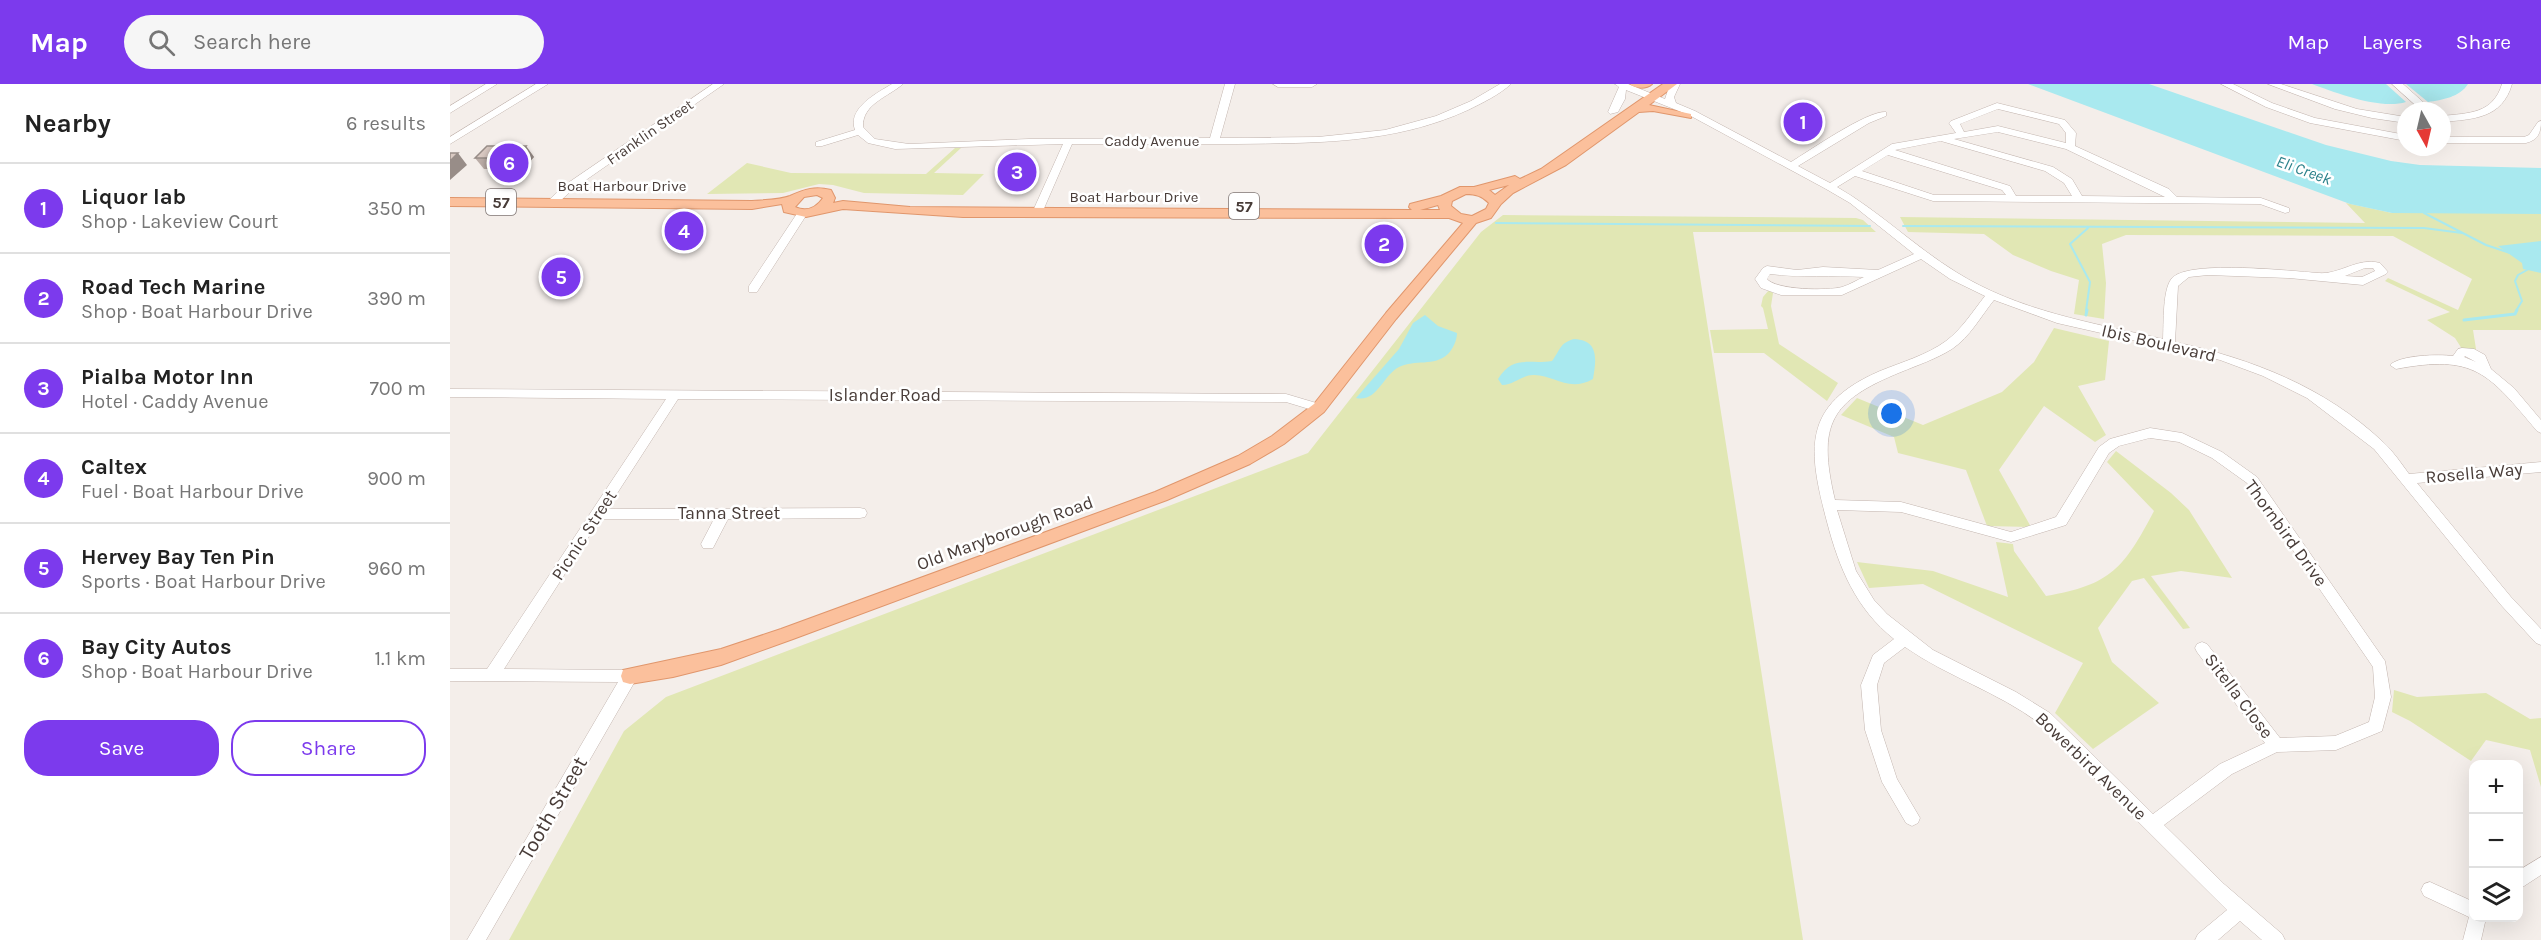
<!DOCTYPE html>
<meta charset="utf-8">
<style>
:root{--surface:#fff;--page:#f6f6f6;--text:#222;--muted:#767676;--line:#e0e0e0;--accent:#7c3aed}
body{margin:0;font-family:Karla,sans-serif;background:var(--page);color:var(--text)}
.controls{position:absolute;right:18px;bottom:18px;display:grid;overflow:hidden;border-radius:12px;box-shadow:0 6px 24px #0002}
.controls button{width:54px;height:54px;display:grid;place-items:center;padding:0;border:0;border-bottom:2px solid var(--line);background:var(--surface);color:var(--text);font:30px sans-serif}
.compass{position:absolute;left:1947px;top:18px;width:54px;height:54px;border-radius:50%;background:var(--surface);box-shadow:0 6px 24px #0002;rotate:172deg}
.you{position:absolute;left:1442px;top:330px;width:21px;height:21px;margin:-15px;border:4px solid #fff;border-radius:50%;background:#1a73e8;box-shadow:0 0 0 9px #1a73e833}
.badge{display:grid;place-items:center;width:39px;height:39px;border-radius:50%;background:var(--accent);color:#fff;font-size:20px;font-weight:700}
.pin{position:absolute;translate:-50% -50%;border:3px solid #fff;box-shadow:0 2px 6px #0006}
.list{margin:0;padding:0;list-style:none}
h2{display:flex;justify-content:space-between;align-items:center;height:78px;margin:0;padding:0 24px;font-size:26px}
h2 small{font-size:20px;font-weight:400;color:var(--muted)}
.list li{display:grid;grid-template-columns:39px 1fr auto;gap:18px;align-items:center;box-sizing:border-box;height:90px;padding:0 24px;border-top:2px solid var(--line)}
.list b{display:block;font-size:22px;white-space:nowrap}
.list p{margin:0;font-size:20px;white-space:nowrap;color:var(--muted)}
.list em{font-size:20px;font-style:normal;color:var(--muted)}
.actions{display:flex;gap:12px;padding:18px 24px}
.actions a{flex:1;padding:14px 0;border:2px solid var(--accent);border-radius:24px;text-align:center;font-size:21px;color:var(--accent)}
.actions .main{background:var(--accent);color:#fff}
.icon{flex:none;width:33px;height:33px;fill:none;stroke:currentColor;stroke-width:2;stroke-linecap:round;stroke-linejoin:round}
.map{position:relative;flex:none;width:2091px;height:856px;overflow:hidden}
header{display:flex;align-items:center;gap:36px;box-sizing:border-box;height:84px;padding:0 30px;background:var(--accent);color:#fff}
header strong{font-size:28px}
nav{display:flex;gap:33px;margin-inline-start:auto;font-size:21px}
.search{width:420px;height:54px;background:var(--page);display:flex;align-items:center;gap:15px;box-sizing:border-box;padding:0 21px;border-radius:33px;color:var(--muted);font-size:22px}
main{display:flex}
aside{flex:1;background:var(--surface)}
.map>svg:first-child{display:block}
.green{fill:#e1e7b4}
.water{fill:#a9e9ef}
.lines{fill:none;stroke-linecap:round;stroke-linejoin:round}
.stream-far1{stroke:#a9e9ef;stroke-width:2}
.stream{stroke:#a9e9ef;stroke-width:3}
.minor-casing{stroke:#c3b5af;stroke-width:1}
.major-casing{stroke:#e0966c;stroke-width:2}
.minor{fill:#fff;fill-rule:evenodd}
.major{fill:#fbc09c;fill-rule:evenodd}
.wall{fill:#bbada7}
.shaded-wall{fill:#988d88}
.building{fill:#d9c9c2;stroke:#988d88;stroke-width:1.5}
.labels{text-anchor:middle;dominant-baseline:central;stroke-width:5;stroke-linejoin:round;paint-order:stroke}
.far-street-label{font-size:15px;fill:#483c38;stroke:#fff}
.far-water-label{font-size:16px;font-style:italic;fill:#2b818a;stroke:#fff}
.shield{fill:#fff;stroke:#7f7674;stroke-width:1.5}
.shield-label{font-size:16px;font-weight:bold;fill:#483c38}
.street-label{font-size:18px;fill:#483c38;stroke:#fff}
.near-street-label{font-size:21px;fill:#483c38;stroke:#fff}
</style>
<header>
<strong>Map</strong>
<div class="search"><svg class="icon" aria-label="search" viewBox="0 0 24 24"><circle cx="10" cy="10" r="6"/><path d="M15 15l6 6"/></svg>Search here</div>
<nav><a>Map</a><a>Layers</a><a>Share</a></nav>
</header>
<main>
<aside>
<h2>Nearby<small>6 results</small></h2>
<ul class="list">
<li><span class="badge">1</span><div><b>Liquor lab</b><p>Shop · Lakeview Court</p></div><em>350 m</em></li>
<li><span class="badge">2</span><div><b>Road Tech Marine</b><p>Shop · Boat Harbour Drive</p></div><em>390 m</em></li>
<li><span class="badge">3</span><div><b>Pialba Motor Inn</b><p>Hotel · Caddy Avenue</p></div><em>700 m</em></li>
<li><span class="badge">4</span><div><b>Caltex</b><p>Fuel · Boat Harbour Drive</p></div><em>900 m</em></li>
<li><span class="badge">5</span><div><b>Hervey Bay Ten Pin</b><p>Sports · Boat Harbour Drive</p></div><em>960 m</em></li>
<li><span class="badge">6</span><div><b>Bay City Autos</b><p>Shop · Boat Harbour Drive</p></div><em>1.1 km</em></li>
</ul>
<div class="actions"><a class="main">Save</a><a>Share</a></div>
</aside>
<div class="map">
<svg width="2091" height="856" viewBox="0 0 2091 856">
<rect width="100%" height="100%" fill="#f4eeea"/>
<path class="green" d="M505 64H511L484 89 534 90 513 111 414 109 383 101 369 100 333 109 257 110 297 79 341 89 476 90Z
M1896 119 1942 129H2091V246H2023L2026 265H2012L2005 254 1977 236 2000 228 1935 197 1938 194 2008 226 2022 195 1943 152 1676 151 1652 160 1656 199 1654 235 1624 230 1629 196 1601 187 1563 171 1534 150 1458 148 1450 133 1915 139Z
M1053 131 1406 134 1413 136 1426 148H1243L1353 856H59L174 647 216 613 858 369 1031 148Z
M1319 206 1323 209 1321 222 1329 260 1388 299 1377 317 1314 269H1264L1260 246 1318 245 1313 224 1311 222 1313 213Z
M1604 244 1659 257 1655 296 1628 302 1656 351 1645 358 1594 322 1549 386 1581 443 1537 442 1516 386 1448 369 1444 353 1391 331 1407 314 1473 341 1552 308 1584 278Z
M1666 367 1721 409 1739 426 1782 494 1731 487 1701 492 1740 544 1733 545 1694 494 1682 497 1648 544 1662 578 1709 619 1643 665 1605 629 1633 579 1473 500 1419 504 1407 478 1483 487 1558 513 1546 458 1563 460 1564 467 1596 512C1661 501 1674 484 1704 427L1657 378Z
M1944 606 1967 613 2036 609 2080 635 2091 634V703L2080 666 2036 656 2021 677 1960 637 1942 628Z"/>
<path class="water" d="M1578 0H1699L1876 61 1941 77 1970 81 2091 84V130L1942 129 1900 120Z
M1862 0H1936L1956 18C1931 26 1886 9 1862 0Z
M1956 0H2018C2010 13 1992 16 1978 18Z
M2091 157V189L2073 185 2072 179 2048 162Z
M975 231 988 242 1007 249C1007 256 1003 265 998 270 984 283 965 275 949 283 933 291 927 319 906 314L949 265 963 239Z
M1124 255C1150 256 1146 277 1143 295 1118 309 1103 290 1083 291 1072 291 1064 301 1052 301L1048 295C1063 270 1079 281 1102 277 1110 267 1109 259 1124 255Z"/>
<g class="lines">
<path class="stream-far1" d="M1974 129 2036 161 2060 169
M1046 139 1420 142
M1453 142 1974 144 2012 149
M1636 227 1640 198 1620 160 1638 144
M2066 227 2072 217 2065 197 2068 191 2077 186"/>
<path class="stream" d="M1636 231 1637 226
M2014 236 2065 230 2067 226"/>
<g class="minor-casing">
<path id="minor" d="M36 0H47L0 29V22Z
M86 0H98L0 60V53Z
M263 0H274L123 105 107 120H99V116L115 101Z
M442 0H453C438 13 412 20 413 43L425 55 459 60 579 55 760 54 775 0H785L770 54 868 53 935 46 986 32 1021 17 1050 0H1061C1049 11 1032 19 1018 26 944 60 865 59 786 60 732 60 677 60 622 60L592 129 587 132 582 129 613 60 445 65 418 59 408 51 372 62H366V58L405 46C397 24 427 9 442 0Z
M823 0H867L862 3H828Z
M1165 0H1178L1215 15 1220 0H1230L1224 13 1226 19 1245 27 1341 78C1359 67 1418 26 1436 28V32L1419 39 1348 82 1380 99 1442 60 1506 49 1499 39 1501 37 1547 19 1615 36 1626 49 1625 62 1719 105 1727 113 1811 114 1839 124V128L1835 129 1810 120 1483 117 1405 92 1387 103C1429 127 1464 162 1506 188 1568 227 1643 239 1713 255 1714 240 1712 203 1723 193 1743 176 1840 187 1868 189 1890 191 1907 173 1930 179L1938 188 1936 190 1913 201 1839 194 1758 191 1739 193 1728 202 1725 258C1802 275 1875 303 1933 358 1943 367 1951 379 1959 390L2091 378V388L1967 399 2061 513 2091 545V561L2086 559 2051 521 1924 365 1857 314 1813 292 1770 276 1607 239 1544 216C1531 232 1520 253 1502 265 1486 275 1468 281 1451 288 1380 317 1367 340 1385 416L1451 418 1561 448 1606 433 1649 363 1660 355 1700 344 1732 349 1772 368 1807 393 1935 577 1941 613 1932 647 1886 666 1827 668 1782 690 1714 741 1774 800 1832 850 1835 856H1812L1790 837 1768 856H1745L1748 850 1777 826 1589 639C1548 608 1498 593 1455 563L1434 579 1427 601 1431 646 1447 695 1470 734 1468 739 1462 742 1456 739 1432 698 1415 646 1411 601 1423 571 1444 555C1406 525 1389 484 1377 438 1358 366 1351 321 1430 287 1452 278 1477 271 1496 257 1512 245 1523 227 1535 212L1500 195 1471 175 1392 211H1331L1311 204 1305 195 1313 184 1317 182 1347 186 1373 183 1428 186 1464 170 1400 119 1376 105 1239 31 1176 6 1175 15 1168 28 1160 30 1158 28 1169 3ZM1548 25 1609 40 1616 49V59L1548 42 1514 48 1510 40ZM1548 48 1616 65 1715 113 1632 112 1622 95 1603 83 1504 55ZM1491 57 1595 87 1614 99 1622 112H1566L1560 102 1445 66ZM1438 71 1552 106 1556 111H1484L1412 87ZM1915 184H1923L1925 187 1912 193 1895 192ZM1320 190C1351 194 1382 191 1414 193 1407 196 1399 201 1392 203 1378 207 1325 206 1317 195ZM1700 354 1729 358 1762 374 1797 399 1923 583 1925 613 1919 638 1885 652 1830 654 1757 560 1752 558 1747 560 1745 564 1747 568 1815 659 1770 680 1703 730 1600 629 1566 608 1483 566 1437 530 1424 516 1406 487 1387 426 1451 428 1561 458 1616 441 1659 369 1669 362Z
M1771 0H1783L1822 19 1865 34 1956 51V57L1860 39 1816 23Z
M1818 0H1831L1907 25 1956 33V39L1922 34 1885 25Z
M1942 0H1953L1983 27H1972Z
M2052 0H2062C2052 35 2023 35 1992 38V32C2019 29 2043 30 2052 0Z
M2091 37C2091 49 2088 56 2076 59H1992V53H2074L2079 51 2088 38Z
M352 127 357 130 307 208H299V202L348 128Z
M2012 264 2024 265 2035 271 2041 285 2064 304 2091 336V349L2087 347C2038 289 2025 270 1946 285L1940 281C1950 271 1989 270 2003 272L2008 265ZM2015 272 2026 278 2014 273Z
M0 305 836 310 873 321 875 324 869 328 836 318 228 315 157 425 410 424 415 425 417 429 415 433 410 434 278 435 263 464H253L251 460 264 435H150L54 585 180 586 185 587 188 592 36 856H17L168 598 0 597V585H37L216 315 0 313Z
M2091 773V791L2068 806V787Z
M1980 798 2024 818V834H2036L2031 856H2013L2019 833 1974 812 1971 806 1974 800Z"/>
</g>
<g class="major-casing">
<path id="major" d="M1180 0H1202C1197 5 1185 5 1180 0Z
M1213 0H1227L1199 21 1241 30V34L1203 27 1189 28 1116 81 1063 109 1051 120 1041 134 1026 139 946 235 874 328 834 360 800 380 717 416 343 555 271 581 223 593 180 600 173 598 171 592 173 586 271 565 331 545 705 408 788 372 822 352 864 320 936 229 1013 139 999 134 513 133 393 125 356 133 334 128 332 120 302 125 0 122V114L302 117C313 116 330 116 340 112 355 105 365 102 381 106L385 114 383 119 393 117 460 123 962 126 959 123 960 120 991 112 1010 103H1024L1065 92 1070 95 1091 85ZM1059 101 1045 111 1039 106ZM1016 110C1026 110 1032 112 1039 119L1036 125 1022 132 1011 130 1001 122 1002 117ZM367 111 373 114C366 124 356 128 345 123L354 113ZM988 121 990 126H968H970Z"/>
</g>
<use href="#minor" class="minor"/>
<use href="#major" class="major"/>
</g>
<path class="wall" d="M76 62 84 73 73 85H34L25 74Z"/>
<path class="shaded-wall" d="M76 62 84 73 73 85 64 74Z
M8 69 17 81 0 96V77Z"/>
<path class="building" d="M37 62H76L64 74H25Z
M0 69H8L0 77Z"/>
<g class="labels">
<g class="far-street-label">
<text transform="translate(200 48) rotate(-35)">Franklin Street</text>
<text x="702" y="57">Caddy Avenue</text>
<text x="172" y="102">Boat Harbour Drive</text>
<text x="684" y="113">Boat Harbour Drive</text>
</g>
<g class="far-water-label">
<text transform="translate(1854 86) rotate(20)">Eli Creek</text>
</g>
<g class="shield">
<rect x="36" y="105" width="30" height="26" rx="4.5"/>
<rect x="779" y="109" width="30" height="26" rx="4.5"/>
</g>
<g class="shield-label">
<text x="51" y="118">57</text>
<text x="794" y="122">57</text>
</g>
<g class="street-label">
<text transform="translate(1709 259) rotate(13)">Ibis Boulevard</text>
<text x="435" y="311">Islander Road</text>
<text transform="translate(2024 389) rotate(-5)">Rosella Way</text>
<text x="279" y="429">Tanna Street</text>
<text transform="translate(555 449) rotate(-20)">Old Maryborough Road</text>
<text transform="translate(1836 449) rotate(54)">Thornbird Drive</text>
<text transform="translate(134 451) rotate(-57)">Picnic Street</text>
<text transform="translate(1789 612) rotate(53)">Sitella Close</text>
<text transform="translate(1641 682) rotate(44)">Bowerbird Avenue</text>
</g>
<g class="near-street-label">
<text transform="translate(103 724) rotate(-60)">Tooth Street</text>
</g>
</g>
</svg>
<div class="controls">
<button>+</button>
<button>−</button>
<button><svg class="icon" aria-label="layers" viewBox="0 0 24 24"><path d="M12 4l9 5-9 5-9-5zM3 14l9 5 9-5"/></svg></button>
</div>
<svg class="compass" viewBox="-18 -18 36 36"><path d="M0-13l5 13h-10z" fill="#e53935"/><path d="M0 13l5-13h-10z" fill="#767676"/></svg>
<div class="you"></div>
<div class="pin badge" style="left:1353px;top:38px">1</div>
<div class="pin badge" style="left:934px;top:160px">2</div>
<div class="pin badge" style="left:567px;top:88px">3</div>
<div class="pin badge" style="left:234px;top:147px">4</div>
<div class="pin badge" style="left:111px;top:193px">5</div>
<div class="pin badge" style="left:59px;top:79px">6</div>
</div>
</main>
